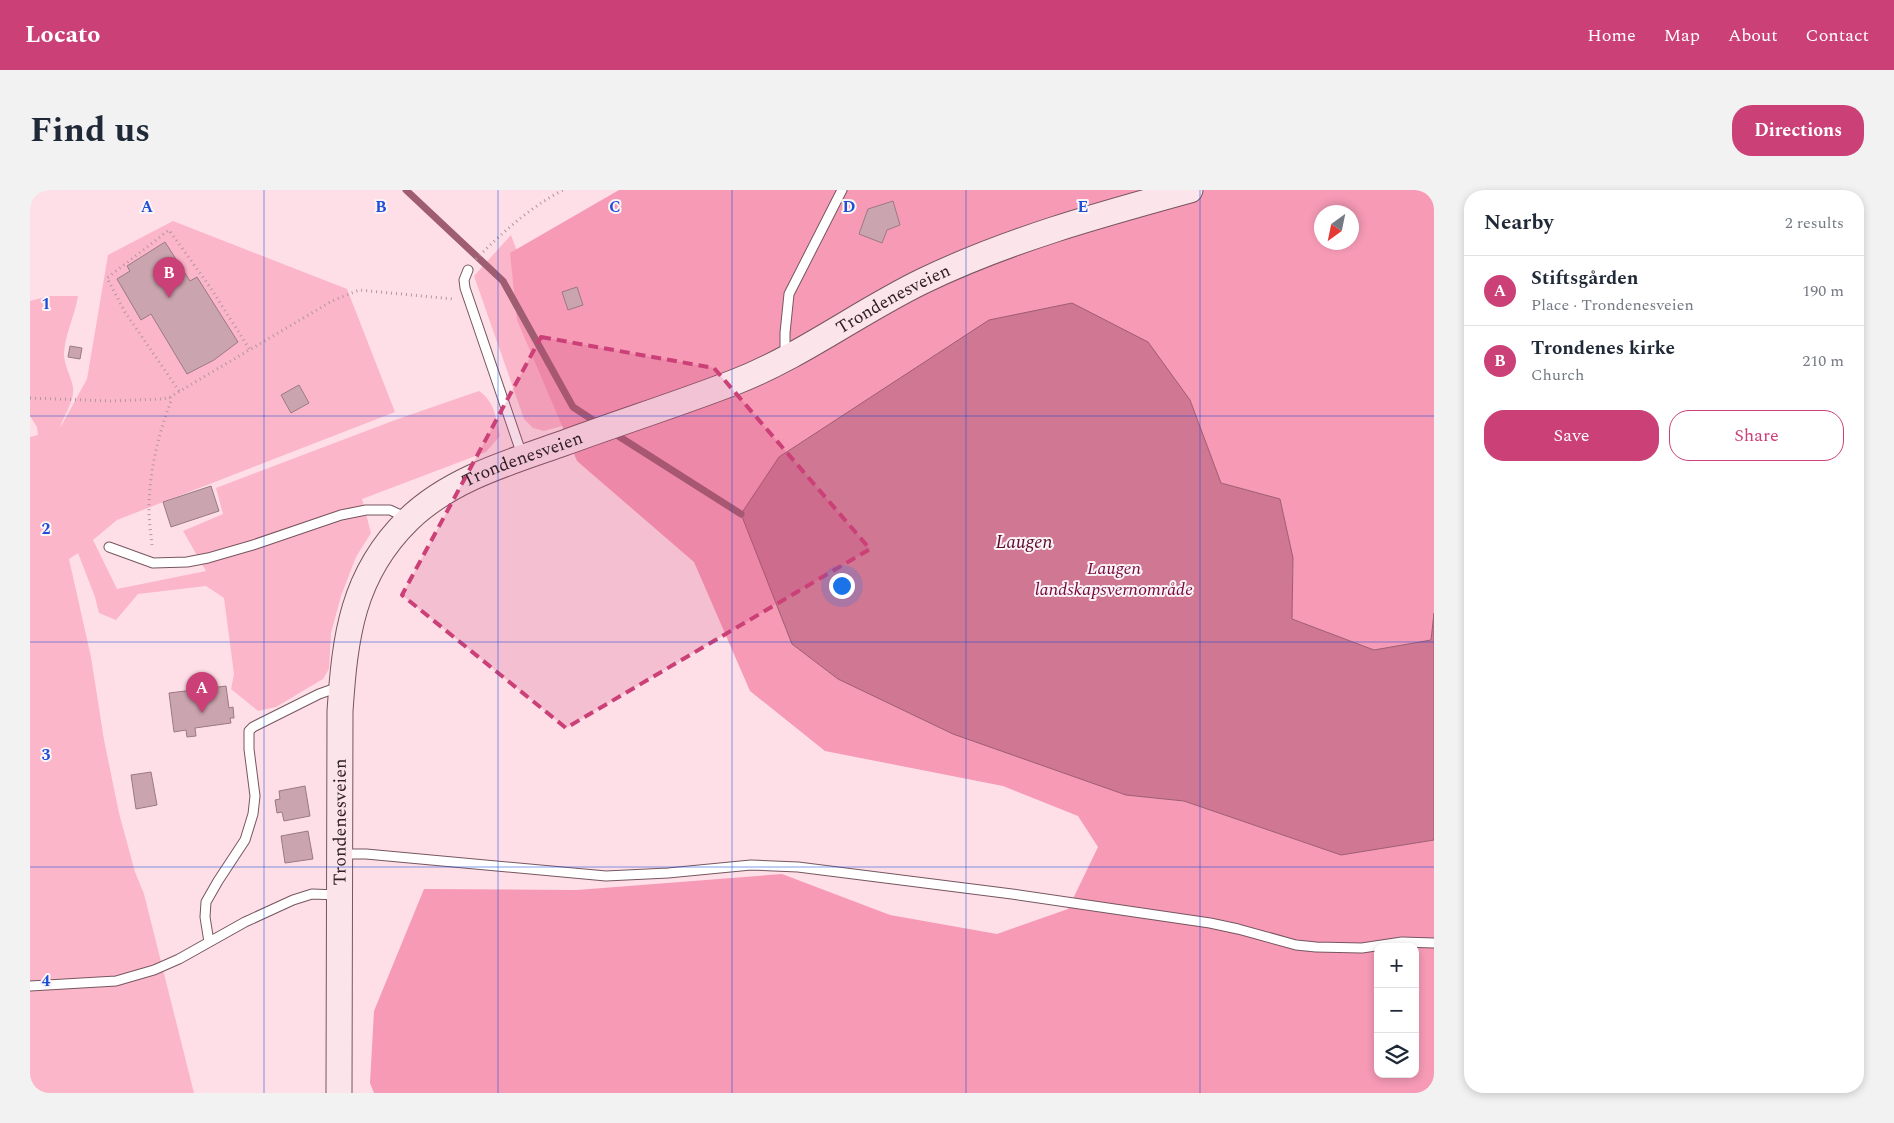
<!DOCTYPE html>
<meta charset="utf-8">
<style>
:root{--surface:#fff;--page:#f2f2f3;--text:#1f2937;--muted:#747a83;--line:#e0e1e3;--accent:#cb4077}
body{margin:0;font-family:Spectral,serif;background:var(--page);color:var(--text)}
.controls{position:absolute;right:15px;bottom:15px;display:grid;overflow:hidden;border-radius:10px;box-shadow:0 2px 8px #0003}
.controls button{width:45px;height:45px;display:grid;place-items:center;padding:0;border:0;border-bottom:1px solid var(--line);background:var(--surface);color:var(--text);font:25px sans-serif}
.compass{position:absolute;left:1284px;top:15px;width:45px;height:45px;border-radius:50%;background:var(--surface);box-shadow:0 2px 8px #0003;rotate:213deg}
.you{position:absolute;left:811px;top:395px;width:18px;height:18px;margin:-12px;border:4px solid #fff;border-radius:50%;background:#1a73e8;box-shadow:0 0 0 8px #1a73e833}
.badge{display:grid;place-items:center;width:32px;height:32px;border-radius:50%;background:var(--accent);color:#fff;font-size:16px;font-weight:700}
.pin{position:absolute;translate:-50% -41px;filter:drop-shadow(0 1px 2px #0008)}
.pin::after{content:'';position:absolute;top:26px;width:18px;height:15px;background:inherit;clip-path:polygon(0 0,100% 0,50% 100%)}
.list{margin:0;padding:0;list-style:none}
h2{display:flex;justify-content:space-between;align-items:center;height:65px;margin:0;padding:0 20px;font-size:21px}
h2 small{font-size:16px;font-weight:400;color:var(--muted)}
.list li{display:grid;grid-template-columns:32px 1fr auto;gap:15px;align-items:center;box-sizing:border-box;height:70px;padding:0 20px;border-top:1px solid var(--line)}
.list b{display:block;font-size:19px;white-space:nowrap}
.list p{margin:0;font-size:16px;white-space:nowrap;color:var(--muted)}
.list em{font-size:16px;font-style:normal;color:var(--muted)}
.actions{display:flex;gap:10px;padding:15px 20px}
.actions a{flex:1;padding:11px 0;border:1px solid var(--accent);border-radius:20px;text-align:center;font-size:18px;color:var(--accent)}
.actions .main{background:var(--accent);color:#fff}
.icon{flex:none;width:28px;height:28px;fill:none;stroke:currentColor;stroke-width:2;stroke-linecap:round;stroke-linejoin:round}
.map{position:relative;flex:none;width:1404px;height:903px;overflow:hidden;border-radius:20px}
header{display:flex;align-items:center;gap:30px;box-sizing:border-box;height:70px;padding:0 25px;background:var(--accent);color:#fff}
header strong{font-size:24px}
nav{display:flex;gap:28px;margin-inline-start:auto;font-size:18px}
.intro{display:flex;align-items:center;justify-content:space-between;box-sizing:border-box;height:120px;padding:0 30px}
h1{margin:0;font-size:35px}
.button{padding:12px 22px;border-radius:20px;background:var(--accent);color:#fff;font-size:18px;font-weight:700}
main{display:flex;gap:30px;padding:0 30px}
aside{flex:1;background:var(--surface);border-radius:20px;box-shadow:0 2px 8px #0003}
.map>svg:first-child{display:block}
.green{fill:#fcb6ca}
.forest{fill:#f69ab6;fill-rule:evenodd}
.water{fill:#cf7793;stroke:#9f5d72}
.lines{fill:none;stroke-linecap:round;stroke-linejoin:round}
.stream{stroke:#9f5d72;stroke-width:7}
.building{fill:#caa5af;stroke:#9b7983}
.service-casing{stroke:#76565f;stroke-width:11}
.secondary-casing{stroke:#76565f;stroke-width:27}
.path{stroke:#b0979e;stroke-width:3;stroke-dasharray:1 4;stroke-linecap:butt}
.service{stroke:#fff;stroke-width:9}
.secondary{stroke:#fce4eb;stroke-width:25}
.marked{fill:#cb4077;fill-opacity:0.2;stroke:#cb4077;stroke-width:4;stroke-dasharray:10 6;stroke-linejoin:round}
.grid{fill:none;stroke:#1d4ed8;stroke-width:1;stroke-opacity:0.55}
.labels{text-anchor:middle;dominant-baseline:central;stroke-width:4;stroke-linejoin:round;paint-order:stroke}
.street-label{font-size:18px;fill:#2f2125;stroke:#fbf3f5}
.park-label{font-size:18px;font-style:italic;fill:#76063c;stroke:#fbf3f5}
.water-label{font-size:19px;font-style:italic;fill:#5c0a2f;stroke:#fbf3f5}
.grid-label{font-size:16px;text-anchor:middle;font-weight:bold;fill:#1d4ed8;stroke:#fbf3f5;stroke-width:4;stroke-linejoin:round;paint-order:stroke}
</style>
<header>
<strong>Locato</strong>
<nav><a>Home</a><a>Map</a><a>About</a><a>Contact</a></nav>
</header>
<div class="intro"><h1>Find us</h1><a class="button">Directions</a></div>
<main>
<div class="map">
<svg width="1404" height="903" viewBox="0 0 1404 903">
<rect width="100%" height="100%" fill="#fedfe7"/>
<path class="green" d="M143 31 317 99 365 222 87 330 63 350 87 399 176 381 153 341 193 324 186 298 365 230 449 201C465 212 466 228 470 246L456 262 332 309 341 343 326 367 311 406 301 443 299 479 293 489 246 517 228 521 201 499 204 484 194 408 176 396 108 404 86 430 69 423 65 407 48 363 39 369 61 467 74 550 89 623 105 682 114 704 164 903H0V247L8 245 7 237 0 226V111L19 106H48C45 125 35 144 34 163 34 176 41 186 43 197 45 211 33 226 30 238L57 189 78 65Z
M481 45 550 231 514 241 503 238 494 229 444 86Z"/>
<path class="forest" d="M589 0H1404V423L1401 450 1344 460 1262 429 1263 368 1250 309 1191 293 1160 210 1042 113 959 131 749 267 762 454 808 489 924 544 1096 605 1154 611 1311 665 1404 650V903H344L340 893 344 821 394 699 547 700 752 684 860 725 967 744 1038 719 1068 657 1048 626 973 596 795 561 720 501 664 372 547 271 487 130 480 63ZM1292 22H1322V52H1292ZM1348 757H1385V884H1348Z"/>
<path class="water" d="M1042 113 1118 152 1160 210 1191 293 1250 309 1263 368 1262 429 1344 460 1401 450 1404 423V650L1311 665 1154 611 1096 605 923 544 808 489 762 454 711 324 749 267 959 130Z"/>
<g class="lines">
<path class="stream" d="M376 0 473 91 543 217 569 234
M582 242 711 324"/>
</g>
<path class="building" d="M863 11 870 35 857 40 852 53 829 44 838 19Z
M135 52 160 91 167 87 208 152 184 170 157 184 121 124 111 130 87 89 100 81 97 76Z
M547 97 553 115 538 120 532 102Z
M40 156 52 158 50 169 38 167Z
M269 195 279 213 261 223 251 205Z
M181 296 189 321 141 337 133 312Z
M196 496 199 518 203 517 204 528H200L201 533 165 538 166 546 157 547 156 540 144 542 139 503Z
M121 582 127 615 106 619 101 585Z
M275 596 280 626 254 631 252 622 247 623 245 610 250 609 249 601Z
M278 641 283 669 255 673 251 646Z"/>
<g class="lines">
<g class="service-casing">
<path id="service" d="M438 80 434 90 435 98 492 265
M755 165V143L759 104 812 0
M79 357 123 373 157 372 178 368 223 355 311 325 336 320H360L377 328
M311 664H336L576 686 638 683 721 675 768 677 982 704 1180 733 1208 739 1266 755 1286 757 1332 758 1372 752 1404 753
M179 752 175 727 176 712 188 691 215 650 223 624 225 606 219 559V541L223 537 289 504 309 497
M0 796 86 791 124 780 149 769 215 732 263 710 282 704 308 705"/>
</g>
<g class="secondary-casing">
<g id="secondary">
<path id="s1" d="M309 903 310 521C315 447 322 385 378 330 420 289 480 272 534 253 591 232 648 214 705 192 772 166 829 122 893 91 978 50 1069 25 1160 0"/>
</g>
</g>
<path class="path" d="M446 69C473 42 499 18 533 0
M149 201 95 122 77 88 139 40 180 97 220 160
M0 208 80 211 133 209 140 207 302 111 329 100 423 109
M122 355C121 344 119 332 119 320 119 283 128 245 141 211L140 207"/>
<use href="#service" class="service"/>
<use href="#secondary" class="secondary"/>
</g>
<path class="marked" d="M511 147 684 178 840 359 536 538 372 405Z"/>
<path class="grid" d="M234 0V903M468 0V903M702 0V903M936 0V903M1170 0V903M0 226H1404M0 452H1404M0 677H1404"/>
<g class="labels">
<g class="street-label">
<text stroke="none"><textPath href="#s1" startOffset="1126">Trondenesveien</textPath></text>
<text stroke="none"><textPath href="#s1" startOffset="721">Trondenesveien</textPath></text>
<text stroke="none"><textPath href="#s1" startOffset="271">Trondenesveien</textPath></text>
</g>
<g class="park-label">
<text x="1084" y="378">Laugen<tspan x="1084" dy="21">landskapsvernområde</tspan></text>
</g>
<g class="water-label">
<text x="994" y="352">Laugen</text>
</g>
</g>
<g class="grid-label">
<text x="117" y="22">A</text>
<text x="351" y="22">B</text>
<text x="585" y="22">C</text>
<text x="819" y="22">D</text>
<text x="1053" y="22">E</text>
<text x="16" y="119">1</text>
<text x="16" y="344">2</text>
<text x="16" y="570">3</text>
<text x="16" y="796">4</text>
</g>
</svg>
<div class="controls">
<button>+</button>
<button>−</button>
<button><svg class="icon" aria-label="layers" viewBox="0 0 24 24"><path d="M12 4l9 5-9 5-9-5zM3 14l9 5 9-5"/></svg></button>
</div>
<svg class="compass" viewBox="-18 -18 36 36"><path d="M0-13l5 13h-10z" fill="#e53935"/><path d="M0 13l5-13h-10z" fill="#747a83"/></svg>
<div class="you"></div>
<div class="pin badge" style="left:172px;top:523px">A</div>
<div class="pin badge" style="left:139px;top:108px">B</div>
</div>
<aside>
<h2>Nearby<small>2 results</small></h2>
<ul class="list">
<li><span class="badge">A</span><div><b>Stiftsgården</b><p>Place · Trondenesveien</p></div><em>190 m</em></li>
<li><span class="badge">B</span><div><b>Trondenes kirke</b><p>Church</p></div><em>210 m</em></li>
</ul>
<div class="actions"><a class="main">Save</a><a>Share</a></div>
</aside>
</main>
